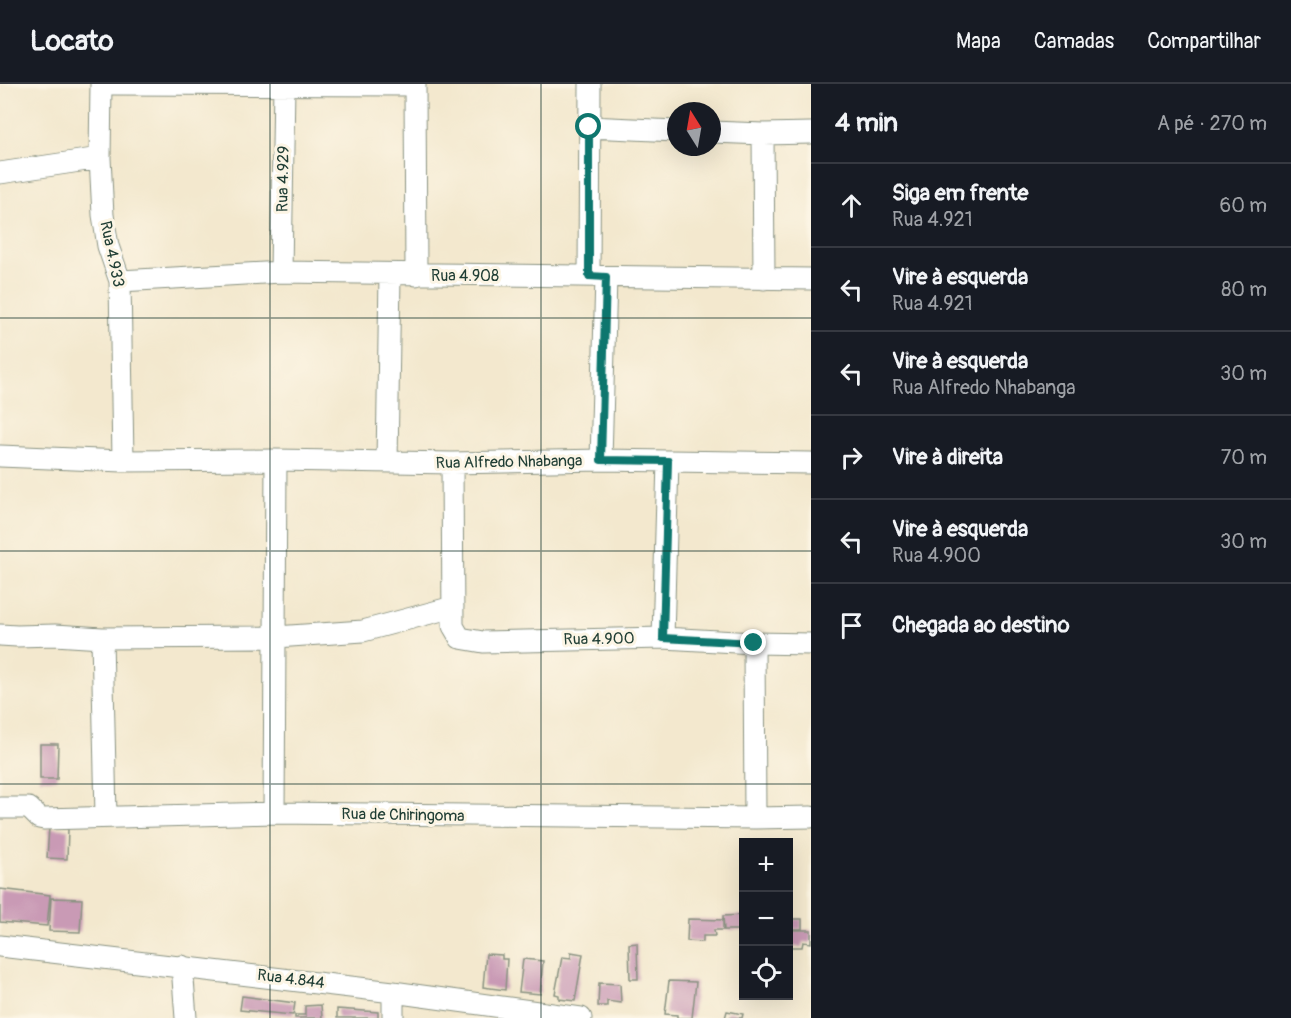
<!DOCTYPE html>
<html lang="pt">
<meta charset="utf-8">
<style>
:root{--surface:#171b24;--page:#242831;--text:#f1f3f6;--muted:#9ea1a6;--line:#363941}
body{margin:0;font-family:Pangolin,sans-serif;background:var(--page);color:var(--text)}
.controls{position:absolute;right:18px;bottom:18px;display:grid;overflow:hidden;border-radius:0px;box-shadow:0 6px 24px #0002}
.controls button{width:54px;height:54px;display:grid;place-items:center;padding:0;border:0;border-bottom:2px solid var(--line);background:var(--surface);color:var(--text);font:30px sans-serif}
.compass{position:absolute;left:667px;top:18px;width:54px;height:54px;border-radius:50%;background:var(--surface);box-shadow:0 6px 24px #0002;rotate:349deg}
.stop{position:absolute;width:18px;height:18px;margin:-14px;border:4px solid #0f766e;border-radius:50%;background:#fff}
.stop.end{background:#0f766e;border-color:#fff;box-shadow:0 2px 6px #0008}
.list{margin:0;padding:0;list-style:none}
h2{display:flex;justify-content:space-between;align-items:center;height:78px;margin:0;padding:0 24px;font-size:26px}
h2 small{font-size:20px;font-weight:400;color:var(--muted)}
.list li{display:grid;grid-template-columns:39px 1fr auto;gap:18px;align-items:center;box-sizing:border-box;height:84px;padding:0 24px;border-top:2px solid var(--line)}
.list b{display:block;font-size:22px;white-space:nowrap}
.list p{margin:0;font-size:20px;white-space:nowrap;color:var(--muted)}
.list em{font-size:20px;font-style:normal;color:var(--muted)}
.icon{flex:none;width:33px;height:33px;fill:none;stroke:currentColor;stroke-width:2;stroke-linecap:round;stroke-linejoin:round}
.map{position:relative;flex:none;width:811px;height:934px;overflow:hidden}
header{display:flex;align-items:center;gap:36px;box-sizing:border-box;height:84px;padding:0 30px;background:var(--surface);border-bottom:2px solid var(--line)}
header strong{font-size:28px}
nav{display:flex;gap:33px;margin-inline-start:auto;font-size:21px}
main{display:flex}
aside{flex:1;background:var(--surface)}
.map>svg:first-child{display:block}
.building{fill:#c99ab5}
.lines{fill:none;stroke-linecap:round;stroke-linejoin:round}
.minor-casing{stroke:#899281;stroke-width:23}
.minor{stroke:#fff;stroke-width:21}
.route{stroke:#0f766e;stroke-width:8}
.grid{fill:none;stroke:#1f3d34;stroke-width:1.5;stroke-opacity:0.55}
.labels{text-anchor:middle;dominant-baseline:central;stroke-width:6;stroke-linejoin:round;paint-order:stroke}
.street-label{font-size:16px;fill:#1f3d34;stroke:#fcf5e5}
</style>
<header>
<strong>Locato</strong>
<nav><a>Mapa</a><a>Camadas</a><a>Compartilhar</a></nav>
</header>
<main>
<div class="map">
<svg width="811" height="934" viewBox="0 0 811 934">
<rect width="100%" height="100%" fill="#fcf5e5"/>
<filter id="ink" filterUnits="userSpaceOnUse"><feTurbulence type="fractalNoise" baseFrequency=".0167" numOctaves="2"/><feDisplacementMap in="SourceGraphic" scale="12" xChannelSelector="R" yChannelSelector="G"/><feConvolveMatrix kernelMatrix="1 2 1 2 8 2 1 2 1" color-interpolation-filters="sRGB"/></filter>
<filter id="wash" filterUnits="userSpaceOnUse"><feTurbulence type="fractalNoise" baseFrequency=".008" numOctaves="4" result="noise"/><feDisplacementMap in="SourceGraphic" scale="24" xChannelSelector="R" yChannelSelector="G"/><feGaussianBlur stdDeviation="1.35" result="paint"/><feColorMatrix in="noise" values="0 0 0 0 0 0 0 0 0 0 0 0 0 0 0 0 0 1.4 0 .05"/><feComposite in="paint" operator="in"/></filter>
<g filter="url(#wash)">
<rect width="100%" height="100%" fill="#f3e8ce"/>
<g id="blocks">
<path class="building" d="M40 660H58L57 695H40Z
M49 744 68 745 67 775 47 774Z
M0 805 50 811 47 842 0 838Z
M51 814 82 815 80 848 49 847Z
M744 831V846H724L723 832Z
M688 835 723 836V846H714L715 852H703V858L687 857Z
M788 835H802V845H788Z
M788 846H811V859L803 858 802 863H789Z
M637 859 638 895H630L629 860Z
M571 868 583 870 575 917 559 915V911L555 910 562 873 571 874Z
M486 870 502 871V875H507L505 906 483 903Z
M523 875 543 877 540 910 519 908Z
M669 897 696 898 692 934H677V931L665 930Z
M599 899 620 900 621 919 607 917V922H598Z
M242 912 295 919 293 931 240 926Z
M321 921 322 934H295V931H305V922Z
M337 925 378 928V934H337Z
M727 927 743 930 742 934H725Z"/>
</g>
</g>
<g filter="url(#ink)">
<use href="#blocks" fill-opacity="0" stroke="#899281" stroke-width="1.5"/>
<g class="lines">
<g class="minor-casing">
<path id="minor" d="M101 0 100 74 103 131 108 162 120 197 123 377
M114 0 415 1
M415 0 416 191
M589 43 676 47
M712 48 763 50 811 49
M763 50 764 195
M0 89 100 74
M281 188 284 1
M589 192 590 0
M120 197 281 188 811 195
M0 372 123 377 276 376 452 379 601 376 811 379
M601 376 606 193
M387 378 390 191
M452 379 453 542 460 554 483 558 663 554 754 559 811 560
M0 551 17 552 55 551 102 554 276 553 363 547 453 523
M102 554 106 732
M663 554 668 377
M754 559 755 734
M0 724H29L39 734 44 735 274 729 755 734 811 733
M274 729 276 376
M0 862 393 908 581 934
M182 882 186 934
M393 908V934"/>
</g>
<use href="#minor" class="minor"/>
</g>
</g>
<g class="lines" filter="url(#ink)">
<path class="route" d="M589 43V192L606 193 601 376 668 377 663 554 754 559"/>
</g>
<path class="grid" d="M270 0V934M541 0V934M0 234H811M0 467H811M0 700H811"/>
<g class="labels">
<g class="street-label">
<text transform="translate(283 95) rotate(-89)">Rua 4.929</text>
<text transform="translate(112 170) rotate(78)">Rua 4.933</text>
<text x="465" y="192">Rua 4.908</text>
<text transform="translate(509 378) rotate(-1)">Rua Alfredo Nhabanga</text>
<text transform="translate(599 555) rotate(-1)">Rua 4.900</text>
<text transform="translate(403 731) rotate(1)">Rua de Chiringoma</text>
<text transform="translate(291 895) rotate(7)">Rua 4.844</text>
</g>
</g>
</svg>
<div class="controls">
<button>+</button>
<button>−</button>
<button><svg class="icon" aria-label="locate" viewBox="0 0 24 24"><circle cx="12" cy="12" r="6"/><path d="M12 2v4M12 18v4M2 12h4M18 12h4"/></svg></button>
</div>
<svg class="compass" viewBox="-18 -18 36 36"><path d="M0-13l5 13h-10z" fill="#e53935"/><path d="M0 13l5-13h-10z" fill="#9ea1a6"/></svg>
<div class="stop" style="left:589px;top:43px"></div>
<div class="stop end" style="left:754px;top:559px"></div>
</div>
<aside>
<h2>4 min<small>A pé · 270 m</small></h2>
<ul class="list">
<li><svg class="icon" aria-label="ahead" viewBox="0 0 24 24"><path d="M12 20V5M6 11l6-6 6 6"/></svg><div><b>Siga em frente</b><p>Rua 4.921</p></div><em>60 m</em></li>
<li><svg class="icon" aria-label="left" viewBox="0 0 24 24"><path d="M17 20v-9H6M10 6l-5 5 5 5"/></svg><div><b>Vire à esquerda</b><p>Rua 4.921</p></div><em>80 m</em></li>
<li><svg class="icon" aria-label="left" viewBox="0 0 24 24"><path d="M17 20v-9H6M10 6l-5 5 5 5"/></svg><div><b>Vire à esquerda</b><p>Rua Alfredo Nhabanga</p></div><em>30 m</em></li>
<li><svg class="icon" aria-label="right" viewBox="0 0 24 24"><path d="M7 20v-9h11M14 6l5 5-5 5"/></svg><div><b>Vire à direita</b></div><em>70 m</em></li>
<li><svg class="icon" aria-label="left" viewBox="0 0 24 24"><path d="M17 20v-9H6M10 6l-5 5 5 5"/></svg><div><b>Vire à esquerda</b><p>Rua 4.900</p></div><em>30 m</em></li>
<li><svg class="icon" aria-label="arrive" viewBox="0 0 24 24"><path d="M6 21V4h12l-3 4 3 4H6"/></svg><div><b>Chegada ao destino</b></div></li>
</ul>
</aside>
</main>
